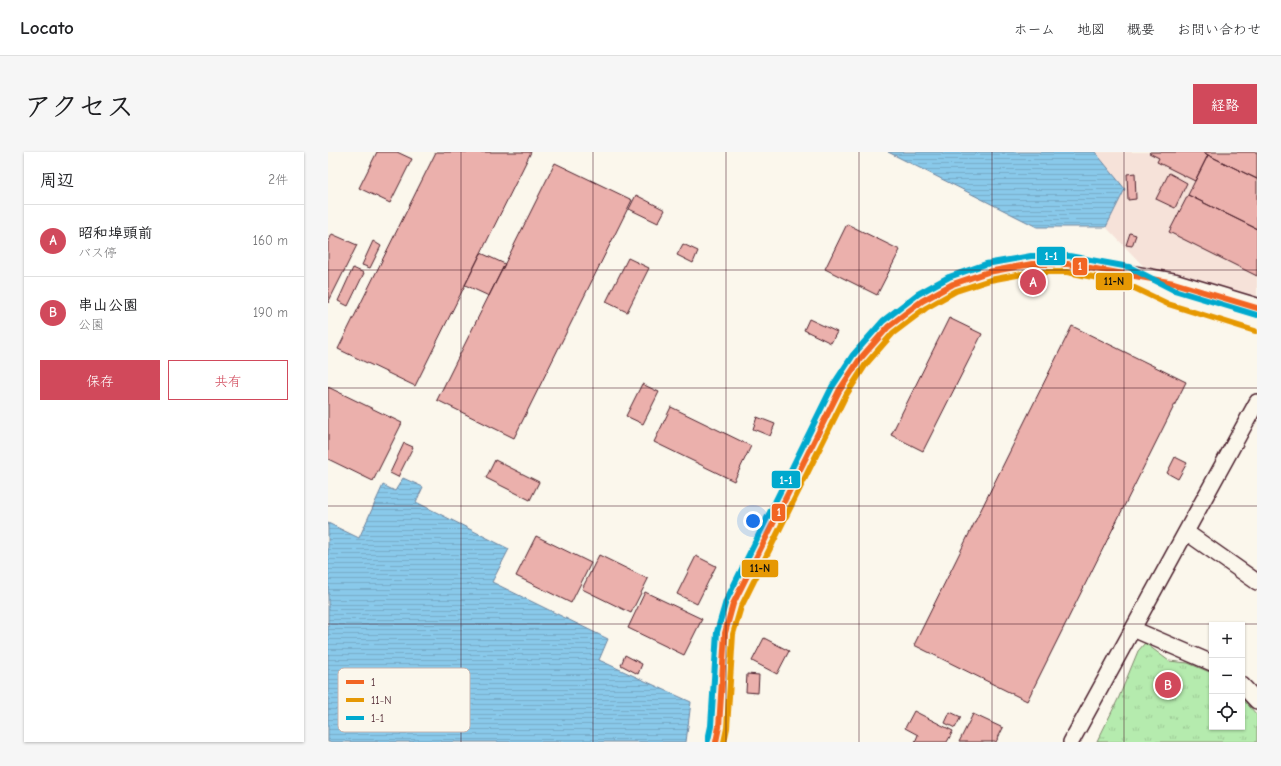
<!DOCTYPE html>
<html lang="ja">
<meta charset="utf-8">
<style>
:root{--surface:#fff;--page:#f6f6f6;--text:#202124;--muted:#757577;--line:#e0e0e0;--accent:#d1495b}
body{margin:0;font-family:"Comic Neue","Klee One",sans-serif;background:var(--page);color:var(--text)}
.controls{position:absolute;right:12px;bottom:12px;display:grid;overflow:hidden;border-radius:0px;box-shadow:0 1px 3px #0004}
.controls button{width:36px;height:36px;display:grid;place-items:center;padding:0;border:0;border-bottom:1px solid var(--line);background:var(--surface);color:var(--text);font:20px sans-serif}
.you{position:absolute;left:425px;top:369px;width:14px;height:14px;margin:-10px;border:3px solid #fff;border-radius:50%;background:#1a73e8;box-shadow:0 0 0 6px #1a73e833}
.badge{display:grid;place-items:center;width:26px;height:26px;border-radius:50%;background:var(--accent);color:#fff;font-size:13px;font-weight:700}
.pin{position:absolute;translate:-50% -50%;border:2px solid #fff;box-shadow:0 1px 4px #0006}
.list{margin:0;padding:0;list-style:none}
h2{display:flex;justify-content:space-between;align-items:center;height:52px;margin:0;padding:0 16px;font-size:17px}
h2 small{font-size:13px;font-weight:400;color:var(--muted)}
.list li{display:grid;grid-template-columns:26px 1fr auto;gap:12px;align-items:center;box-sizing:border-box;height:72px;padding:0 16px;border-top:1px solid var(--line)}
.list b{display:block;font-size:15px;white-space:nowrap}
.list p{margin:0;font-size:13px;white-space:nowrap;color:var(--muted)}
.list em{font-size:13px;font-style:normal;color:var(--muted)}
.actions{display:flex;gap:8px;padding:12px 16px}
.actions a{flex:1;padding:9px 0;border:1px solid var(--accent);border-radius:0px;text-align:center;font-size:14px;color:var(--accent)}
.actions .main{background:var(--accent);color:#fff}
.icon{flex:none;width:22px;height:22px;fill:none;stroke:currentColor;stroke-width:2;stroke-linecap:round;stroke-linejoin:round}
.map{position:relative;flex:none;width:929px;height:590px;overflow:hidden;border-radius:0px}
header{display:flex;align-items:center;gap:24px;box-sizing:border-box;height:56px;padding:0 20px;background:var(--surface);border-bottom:1px solid var(--line)}
header strong{font-size:19px}
nav{display:flex;gap:22px;margin-inline-start:auto;font-size:14px}
.intro{display:flex;align-items:center;justify-content:space-between;box-sizing:border-box;height:96px;padding:0 24px}
h1{margin:0;font-size:28px}
.button{padding:10px 18px;border-radius:0px;background:var(--accent);color:#fff;font-size:14px;font-weight:700}
main{display:flex;gap:24px;padding:0 24px}
aside{flex:1;background:var(--surface);border-radius:0px;box-shadow:0 1px 3px #0004}
.map>svg:first-child{display:block}
.built{fill:#f6e2d9}
.grass{fill:url(#grass-tufts);stroke:#80856c}
.water{fill:url(#water-rules);stroke:#70859e}
.building{fill:#ebb0ac;stroke:#4a1f2b}
.lines{fill:none;stroke-linecap:round;stroke-linejoin:round}
.minor-casing{stroke:#4a1f2b;stroke-width:18}
.tertiary-casing{stroke:#4a1f2b;stroke-width:22}
.minor{stroke:#fbf7ec;stroke-width:15}
.tertiary{stroke:#fbf7ec;stroke-width:19}
.bus-1-casing{stroke:#fbf7ec;stroke-width:9}
.bus-2-casing{stroke:#fbf7ec;stroke-width:9}
.bus-3-casing{stroke:#fbf7ec;stroke-width:9}
.bus-1{stroke:#f26522;stroke-width:6}
.bus-2{stroke:#e69804;stroke-width:6}
.bus-3{stroke:#00a9ce;stroke-width:6}
.grid{fill:none;stroke:#4a1f2b;stroke-width:1;stroke-opacity:0.55}
.key{fill:#fbf7ec;stroke:#c6b6b2;stroke-width:1}
.key-label{font-size:11px;fill:#4a1f2b}
.line-badge{stroke:#fbf7ec;stroke-width:1.5}
.badge-label{font-size:11px;text-anchor:middle;font-weight:bold;fill:#fff}
.pale-badge-label{font-size:11px;text-anchor:middle;font-weight:bold;fill:#111}
</style>
<header>
<strong>Locato</strong>
<nav><a>ホーム</a><a>地図</a><a>概要</a><a>お問い合わせ</a></nav>
</header>
<div class="intro"><h1>アクセス</h1><a class="button">経路</a></div>
<main>
<aside>
<h2>周辺<small>2件</small></h2>
<ul class="list">
<li><span class="badge">A</span><div><b>昭和埠頭前</b><p>バス停</p></div><em>160 m</em></li>
<li><span class="badge">B</span><div><b>串山公園</b><p>公園</p></div><em>190 m</em></li>
</ul>
<div class="actions"><a class="main">保存</a><a>共有</a></div>
</aside>
<div class="map">
<svg width="929" height="590" viewBox="0 0 929 590">
<defs>
<pattern id="grass-tufts" width="24" height="20" patternUnits="userSpaceOnUse"><rect width="24" height="20" fill="#b5ebae"/><path d="M3 7l-1-3M5 7V3M7 7l1-3M15 17l-1-3M17 17v-4M19 17l1-3" fill="none" stroke="#9dc996"/></pattern>
<pattern id="water-rules" width="6" height="5" patternUnits="userSpaceOnUse"><rect width="6" height="5" fill="#89c9ea"/><path d="M0 2.5h6" fill="none" stroke="#78acc9"/></pattern>
</defs>
<rect width="100%" height="100%" fill="#fbf7ec"/>
<filter id="ink" filterUnits="userSpaceOnUse"><feTurbulence type="fractalNoise" baseFrequency=".025" numOctaves="2"/><feDisplacementMap in="SourceGraphic" scale="8" xChannelSelector="R" yChannelSelector="G"/><feConvolveMatrix kernelMatrix="1 2 1 2 8 2 1 2 1" color-interpolation-filters="sRGB"/></filter>
<g filter="url(#ink)">
<path class="built" d="M767 0H929V149L822 121 778 75 797 37Z"/>
<path class="grass" d="M817 491 841 509 860 511 884 521V575H914V546L929 563V590H769L791 545 810 499Z"/>
<path class="water" d="M560 0H767L797 37 778 75H709Z
M75 326 95 335 88 350 181 397 164 430 280 487 271 508 363 550 358 590H0V371L31 386 55 333 67 339Z"/>
<path class="building" d="M49 0H69L84 7 62 51 31 36Z
M108 0H203L87 234 10 197Z
M822 0H875L880 3 867 29 829 10 831 6 821 1Z
M875 0H929V27L880 3Z
M880 3 929 27V77L860 43Z
M227 11 304 48 186 286 109 248Z
M807 21 808 47 800 48 799 22Z
M841 21 859 31 847 56 828 47Z
M308 43 337 58 330 71 301 57Z
M860 43 929 77V124L841 80Z
M519 72 572 98 549 143 497 117Z
M802 81 808 83 804 94 798 93Z
M4 82 29 93 0 151V91Z
M45 89 53 94 42 116 34 113Z
M355 92 370 99 365 111 349 103Z
M153 101 177 112 161 144 137 133Z
M300 106 321 116 299 160 278 150Z
M25 116 36 121 20 154 10 149Z
M621 166 654 182 595 299 563 283Z
M481 167 509 180 503 191 476 178Z
M744 174 858 230 699 549 586 493Z
M314 232 331 240 315 272 298 264Z
M0 235 74 271 45 329 0 307Z
M343 255 423 294 406 329 326 290Z
M429 265 447 272 442 284 425 277Z
M76 291 85 295 70 325 62 321Z
M847 305 859 311 850 327 839 321Z
M167 308 211 330 202 348 158 326Z
M208 384 263 411 243 451 188 424Z
M271 403 320 427 303 461 254 437Z
M368 404 388 414 369 452 349 442Z
M317 440 374 467 356 503 300 476Z
M436 486 461 499 449 522 424 509Z
M297 503 314 512 310 522 293 513Z
M419 522 431 523 430 541 418 540Z
M586 559 625 579 619 590H587L590 583 577 576Z
M622 560 633 565 627 576 617 571Z
M645 562 675 576 668 590H631Z"/>
<g class="lines">
<g class="minor-casing">
<path id="minor" d="M858 380 929 430
M805 477 884 511
M914 533 929 549
M743 590 929 250"/>
</g>
<g class="tertiary-casing">
<path id="tertiary" d="M815 131 843 145 929 171
M388 590 391 575 397 481 405 452 422 417 511 239 532 207 560 175 594 149 625 132 660 120 704 112H740L846 131 929 156"/>
</g>
<use href="#minor" class="minor"/>
<use href="#tertiary" class="tertiary"/>
<g class="bus-1-casing">
<path id="bus-1" d="M388 590 391 575 397 481 405 452 511 239 532 207 560 175 594 149 625 132 660 120 704 112H740L846 131 929 156"/>
</g>
<g class="bus-2-casing">
<path id="bus-2" d="M396 590 399 576 405 482 413 455 518 243 538 212 565 181 598 156 628 139 662 128 705 120H739L796 131 840 152 927 179"/>
</g>
<g class="bus-3-casing">
<path id="bus-3" d="M380 588 383 574 389 480 398 449 504 235 525 203 555 169 590 142 621 125 658 112 703 104H741L801 115 846 138 929 163"/>
</g>
<use href="#bus-1" class="bus-1"/>
<use href="#bus-2" class="bus-2"/>
<use href="#bus-3" class="bus-3"/>
</g>
</g>
<path class="grid" d="M133 0V590M265 0V590M398 0V590M531 0V590M664 0V590M796 0V590M0 118H929M0 236H929M0 354H929M0 472H929"/>
<rect x="10" y="516" width="132" height="64" rx="6" class="key"/>
<rect x="18" y="528" width="18" height="4" fill="#f26522"/>
<rect x="18" y="546" width="18" height="4" fill="#e69804"/>
<rect x="18" y="564" width="18" height="4" fill="#00a9ce"/>
<g class="key-label">
<text x="43" y="534">1</text>
<text x="43" y="552">11-N</text>
<text x="43" y="570">1-1</text>
</g>
<g class="line-badge">
<rect x="708" y="94" width="30" height="20" rx="4" fill="#00a9ce"/>
<rect x="744" y="105" width="16" height="19" rx="4" fill="#f26522"/>
<rect x="767" y="120" width="38" height="19" rx="4" fill="#e69804"/>
<rect x="443" y="318" width="30" height="19" rx="4" fill="#00a9ce"/>
<rect x="443" y="351" width="15" height="19" rx="4" fill="#f26522"/>
<rect x="413" y="407" width="38" height="19" rx="4" fill="#e69804"/>
</g>
<g class="badge-label">
<text x="723" y="108">1-1</text>
<text x="752" y="118">1</text>
<text x="458" y="332">1-1</text>
<text x="451" y="364">1</text>
</g>
<g class="pale-badge-label">
<text x="786" y="133">11-N</text>
<text x="432" y="420">11-N</text>
</g>
</svg>
<div class="controls">
<button>+</button>
<button>−</button>
<button><svg class="icon" aria-label="locate" viewBox="0 0 24 24"><circle cx="12" cy="12" r="6"/><path d="M12 2v4M12 18v4M2 12h4M18 12h4"/></svg></button>
</div>
<div class="you"></div>
<div class="pin badge" style="left:705px;top:130px">A</div>
<div class="pin badge" style="left:840px;top:533px">B</div>
</div>
</main>
